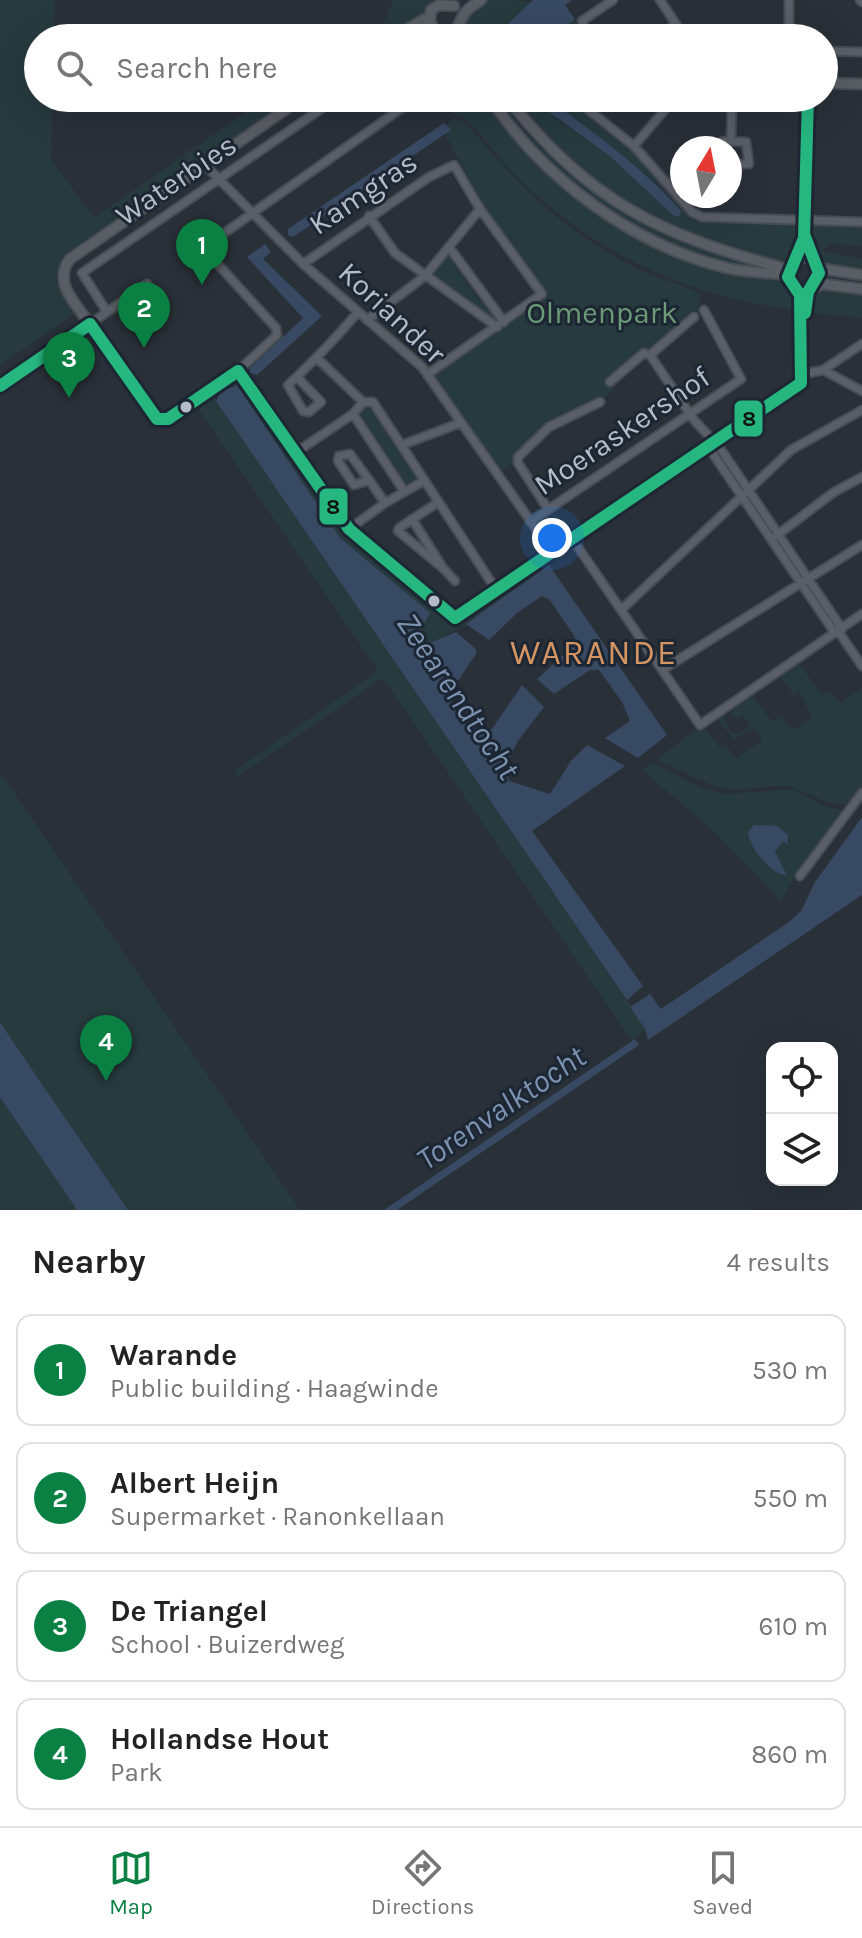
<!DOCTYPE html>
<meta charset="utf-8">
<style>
:root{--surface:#fff;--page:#f2f2f2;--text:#222;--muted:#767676;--line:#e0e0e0;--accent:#0b8043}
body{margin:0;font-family:Karla,sans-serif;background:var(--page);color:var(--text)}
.controls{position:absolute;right:24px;bottom:24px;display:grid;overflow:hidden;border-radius:16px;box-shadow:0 8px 32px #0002}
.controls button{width:72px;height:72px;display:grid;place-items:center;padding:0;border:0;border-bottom:2px solid var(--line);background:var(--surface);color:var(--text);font:40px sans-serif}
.compass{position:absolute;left:670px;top:136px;width:72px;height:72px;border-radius:50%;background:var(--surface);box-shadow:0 8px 32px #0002;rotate:10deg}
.you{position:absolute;left:552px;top:538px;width:28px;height:28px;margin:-20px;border:6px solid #fff;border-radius:50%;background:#1a73e8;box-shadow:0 0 0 12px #1a73e833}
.badge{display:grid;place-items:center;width:52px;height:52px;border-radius:50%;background:var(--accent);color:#fff;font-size:26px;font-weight:700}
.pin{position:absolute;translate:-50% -66px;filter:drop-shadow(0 2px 4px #0008)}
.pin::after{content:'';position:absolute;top:42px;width:28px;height:24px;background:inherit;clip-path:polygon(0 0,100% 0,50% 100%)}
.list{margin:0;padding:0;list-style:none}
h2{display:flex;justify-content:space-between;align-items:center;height:104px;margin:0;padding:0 32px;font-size:34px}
h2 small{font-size:26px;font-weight:400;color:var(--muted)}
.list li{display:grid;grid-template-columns:52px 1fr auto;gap:24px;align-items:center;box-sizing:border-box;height:112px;margin:0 16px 16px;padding:0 16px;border:2px solid var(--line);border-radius:16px}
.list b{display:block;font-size:30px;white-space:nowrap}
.list p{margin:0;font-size:26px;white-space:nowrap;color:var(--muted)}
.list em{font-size:26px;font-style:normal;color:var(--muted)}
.icon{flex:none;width:44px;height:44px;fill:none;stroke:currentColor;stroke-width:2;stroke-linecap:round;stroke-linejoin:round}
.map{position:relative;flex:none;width:862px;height:1210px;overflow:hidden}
.search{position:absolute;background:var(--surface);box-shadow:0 8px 32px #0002;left:24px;right:24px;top:24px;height:88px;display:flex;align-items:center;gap:20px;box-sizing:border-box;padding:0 28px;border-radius:44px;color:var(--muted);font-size:30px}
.sheet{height:616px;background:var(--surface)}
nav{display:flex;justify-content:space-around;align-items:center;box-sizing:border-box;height:112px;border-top:2px solid var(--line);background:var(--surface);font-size:22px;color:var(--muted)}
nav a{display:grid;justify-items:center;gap:4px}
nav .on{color:var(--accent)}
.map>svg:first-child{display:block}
.green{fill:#273a3e;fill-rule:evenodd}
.water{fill:#384963}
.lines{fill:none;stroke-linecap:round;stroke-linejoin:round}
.street-casing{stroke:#484c53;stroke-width:11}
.secondary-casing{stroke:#484c53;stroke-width:13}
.street{stroke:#5a5e66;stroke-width:7}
.secondary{stroke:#595d64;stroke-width:9}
.bus-1-casing{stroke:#1d2633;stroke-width:18}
.bus-1{stroke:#26b680;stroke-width:12}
.bus-dot{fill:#b4bcc9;stroke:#1d2633;stroke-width:3}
.labels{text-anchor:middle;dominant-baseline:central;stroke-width:6;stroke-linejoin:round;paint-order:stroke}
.street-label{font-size:30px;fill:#b4bcc9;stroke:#1d2633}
.park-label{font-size:30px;fill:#6b9a76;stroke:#1d2633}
.water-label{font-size:32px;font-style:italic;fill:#7c92b1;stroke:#1d2633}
.quarter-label{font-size:34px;letter-spacing:2px;fill:#d59563;stroke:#1d2633}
.line-badge{stroke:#1d2633;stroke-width:3}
.pale-badge-label{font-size:22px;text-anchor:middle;font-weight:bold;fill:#111}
</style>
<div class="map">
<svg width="862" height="1210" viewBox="0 0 862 1210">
<rect width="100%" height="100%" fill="#2a3038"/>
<path class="green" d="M0 0H55L54 38H38V98H53L51 159 94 218 266 98H297L62 257 55 280 77 312 0 365Z
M392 0H434C427 5 427 9 422 16 407 38 378 38 354 38 376 30 388 24 392 0Z
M487 0C526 0 567 0 587 38H468L463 24 471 11Z
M436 98 450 110 447 98H486L507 128 618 225 727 271 784 282 797 298 798 310C695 299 602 257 526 186 507 168 491 147 474 127 463 114 445 114 436 98Z
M495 98H501C567 199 673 246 786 271 667 269 564 189 495 98Z
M513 98H574L572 101 640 157 693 217 729 222 801 223 798 251 783 261C670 244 582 188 513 98ZM560 110C603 139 649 170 681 212L679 217 611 157 555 118Z
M454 118 467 124C516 183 568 235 638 269 658 279 682 284 701 294L697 316 651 350 645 349 607 380 613 391 601 400 597 397 547 424 516 455 515 462 500 472 434 377 549 294 488 214 443 130Z
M807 223 862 224V246L830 244 822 251 862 259V272C820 264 812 268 807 223Z
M448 252 453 253 449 256 481 303 485 302 495 317 492 320 431 277Z
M821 287 862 292V318L806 312 809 299Z
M232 379 243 388 343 534 457 630 424 645 417 636 429 613 340 538 237 386 230 385 216 396V401L627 1000 646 1029 632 1041 383 678 237 777 234 771 378 671 197 407 195 404Z
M370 403 421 479 408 488 356 415 357 409Z
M569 545 571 549 462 628 459 620Z
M799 664 823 695 830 691 840 703 862 688V790L852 796 847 805 827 802 787 785 736 790 719 788 657 760 697 728 704 727 720 748 725 744 736 758 763 740 753 727 734 740 718 719 723 715 731 732 738 734 750 726 743 715 738 719 729 712 752 696 773 722 781 716 793 730 812 718 799 691 791 697 792 692 780 677Z
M651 762 706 790 726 794 794 789 824 806 842 810 797 872 781 901 718 835 642 770ZM754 825 788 835 789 852 783 841 775 848 778 873 756 851Z
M0 772 300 1210H0Z"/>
<path class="water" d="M533 0H572L565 5 575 19C555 36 529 38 504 38L509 23Z
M530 98C535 98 544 97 548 99 594 133 643 167 681 211L680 216 675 217 611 157Z
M444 123 451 130 293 237 288 235V229Z
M265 244 271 252 263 259 322 316 257 375 250 373V368L303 318 247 257Z
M237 385 340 538 430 613 417 636 424 645 456 632 476 649V654L449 694C451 712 473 734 492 729L522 685 544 707 518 741 505 766 509 781 550 794 571 761 587 745 625 766 532 831 643 986 627 1000 216 401 221 392Z
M549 565 667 735 638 758 605 738 630 721 622 702 599 670H590L554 694 537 679 575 644V637L549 599 542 596 517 613 489 640 466 624Z
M862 817V895L648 1040 645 1029 630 1007 650 994 661 1009 789 922 801 911 815 882Z
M754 825 777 826 788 835 787 856V845L783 841 775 852 787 875C772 876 749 847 748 832Z
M0 1022 16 1046 128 1210H77L0 1097Z
M635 1039 639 1045 397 1210H384Z"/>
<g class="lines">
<g class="street-casing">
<path id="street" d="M660 0 685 38
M860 0 862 2
M590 38 582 21 613 0
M661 38 675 23
M789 38V0
M824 51 862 52
M577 98 576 100 634 146 692 212 702 217 862 222
M731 141 732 98
M634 146 675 98
M711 148 723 141 746 142 749 164H730
M205 165 303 264 422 367 553 553
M369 216 395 253 497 327
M449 247 504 322
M303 264 429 177 454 165 480 209 542 294 428 374
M147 284 90 324 151 415 165 420 238 371 277 335 276 328 203 248 416 98
M107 312 82 273 337 98
M367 320 425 276 480 209
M804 323 808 292
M650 355 694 420 720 448 842 629
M318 359 363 402H373L497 591
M823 370 862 391
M238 371 349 529 455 618 801 383 799 291
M803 374 823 370 862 344
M297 377 321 402 309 412 303 411 288 385C313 362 336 338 358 312
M610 382 644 353 650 355 694 317
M363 402 353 414 404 491
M402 445 460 423
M713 445V454L835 633
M295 453 353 414
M369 480 350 454 339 456 338 461 354 485 369 480 385 503
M548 509 518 463V457L549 427 600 402
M412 519 443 568 398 531 399 528 437 503
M530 522 741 379 704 310
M349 529 385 503 422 482
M776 536 834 492 862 477
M573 540 700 725 862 614
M443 568 455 581
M621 610 791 450 862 410
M838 631 862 666
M662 670 862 545
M800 876 862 793"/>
</g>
<g class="secondary-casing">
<path id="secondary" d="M454 6 439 5 431 10 430 23 437 32C457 40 456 26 465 13 468 8 476 4 481 0
M392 38 425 19
M422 38 434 30
M824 83 862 84
M490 98C543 178 632 245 727 268 747 273 767 272 788 275
M507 98C590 202 658 234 783 268L791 267
M808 98 804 238 788 280 793 288 803 293 823 284 862 289
M794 259 806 257 817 264 818 277 810 288
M818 268 862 275
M0 386 90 324C76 304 52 282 70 259L302 98"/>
</g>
<use href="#street" class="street"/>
<use href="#secondary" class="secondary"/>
<g class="bus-1-casing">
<path id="bus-1" d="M804 234 819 273 808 292 805 313
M90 324 157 419H168L238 371
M238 371 349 529 455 618
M0 386 90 324
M455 618 801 383 800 295 788 277 804 238 808 98"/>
</g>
<use href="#bus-1" class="bus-1"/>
</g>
<g class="bus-dot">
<circle cx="186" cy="407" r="7"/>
<circle cx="434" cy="601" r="7"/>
</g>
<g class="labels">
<g class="street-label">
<text transform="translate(176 180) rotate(-34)">Waterbies</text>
<text transform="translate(363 193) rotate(-34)">Kamgras</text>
<text transform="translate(392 313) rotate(43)">Koriander</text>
<text transform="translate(622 431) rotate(-34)">Moeraskershof</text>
</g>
<g class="park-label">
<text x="602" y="313">Olmenpark</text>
</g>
<g class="water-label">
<text transform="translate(458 696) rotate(56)">Zeearendtocht</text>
<text transform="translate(501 1108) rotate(-34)">Torenvalktocht</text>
</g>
<g class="quarter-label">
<text x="594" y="653">WARANDE</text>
</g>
</g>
<g class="line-badge">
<rect x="733" y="399" width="31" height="39" rx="8" fill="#26b680"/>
<rect x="318" y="487" width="31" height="39" rx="8" fill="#26b680"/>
</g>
<g class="pale-badge-label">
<text x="749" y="426">8</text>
<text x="333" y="514">8</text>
</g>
</svg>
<div class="controls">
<button><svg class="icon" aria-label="locate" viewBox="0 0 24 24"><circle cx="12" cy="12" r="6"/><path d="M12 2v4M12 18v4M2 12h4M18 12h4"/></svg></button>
<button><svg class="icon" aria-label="layers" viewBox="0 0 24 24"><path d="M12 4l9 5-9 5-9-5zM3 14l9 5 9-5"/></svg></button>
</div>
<svg class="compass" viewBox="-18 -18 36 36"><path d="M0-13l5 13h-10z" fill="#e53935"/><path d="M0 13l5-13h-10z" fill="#767676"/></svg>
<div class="you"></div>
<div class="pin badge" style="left:202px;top:285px">1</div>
<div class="pin badge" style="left:144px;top:348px">2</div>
<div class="pin badge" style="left:69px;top:398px">3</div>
<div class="pin badge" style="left:106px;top:1081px">4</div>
<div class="search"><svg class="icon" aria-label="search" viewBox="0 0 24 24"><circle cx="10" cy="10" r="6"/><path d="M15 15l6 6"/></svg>Search here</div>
</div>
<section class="sheet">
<h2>Nearby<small>4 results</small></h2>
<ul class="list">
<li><span class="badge">1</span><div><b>Warande</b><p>Public building · Haagwinde</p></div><em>530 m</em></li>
<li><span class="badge">2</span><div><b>Albert Heijn</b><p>Supermarket · Ranonkellaan</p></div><em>550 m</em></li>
<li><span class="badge">3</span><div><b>De Triangel</b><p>School · Buizerdweg</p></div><em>610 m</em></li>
<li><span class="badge">4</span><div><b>Hollandse Hout</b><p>Park</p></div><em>860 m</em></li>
</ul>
</section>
<nav>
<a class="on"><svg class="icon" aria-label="map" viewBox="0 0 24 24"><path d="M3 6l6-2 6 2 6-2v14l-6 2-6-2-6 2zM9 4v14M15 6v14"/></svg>Map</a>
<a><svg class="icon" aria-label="directions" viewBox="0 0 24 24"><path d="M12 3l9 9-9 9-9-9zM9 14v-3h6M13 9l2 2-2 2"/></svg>Directions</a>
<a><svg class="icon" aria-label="saved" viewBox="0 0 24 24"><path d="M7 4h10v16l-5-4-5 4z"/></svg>Saved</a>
</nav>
